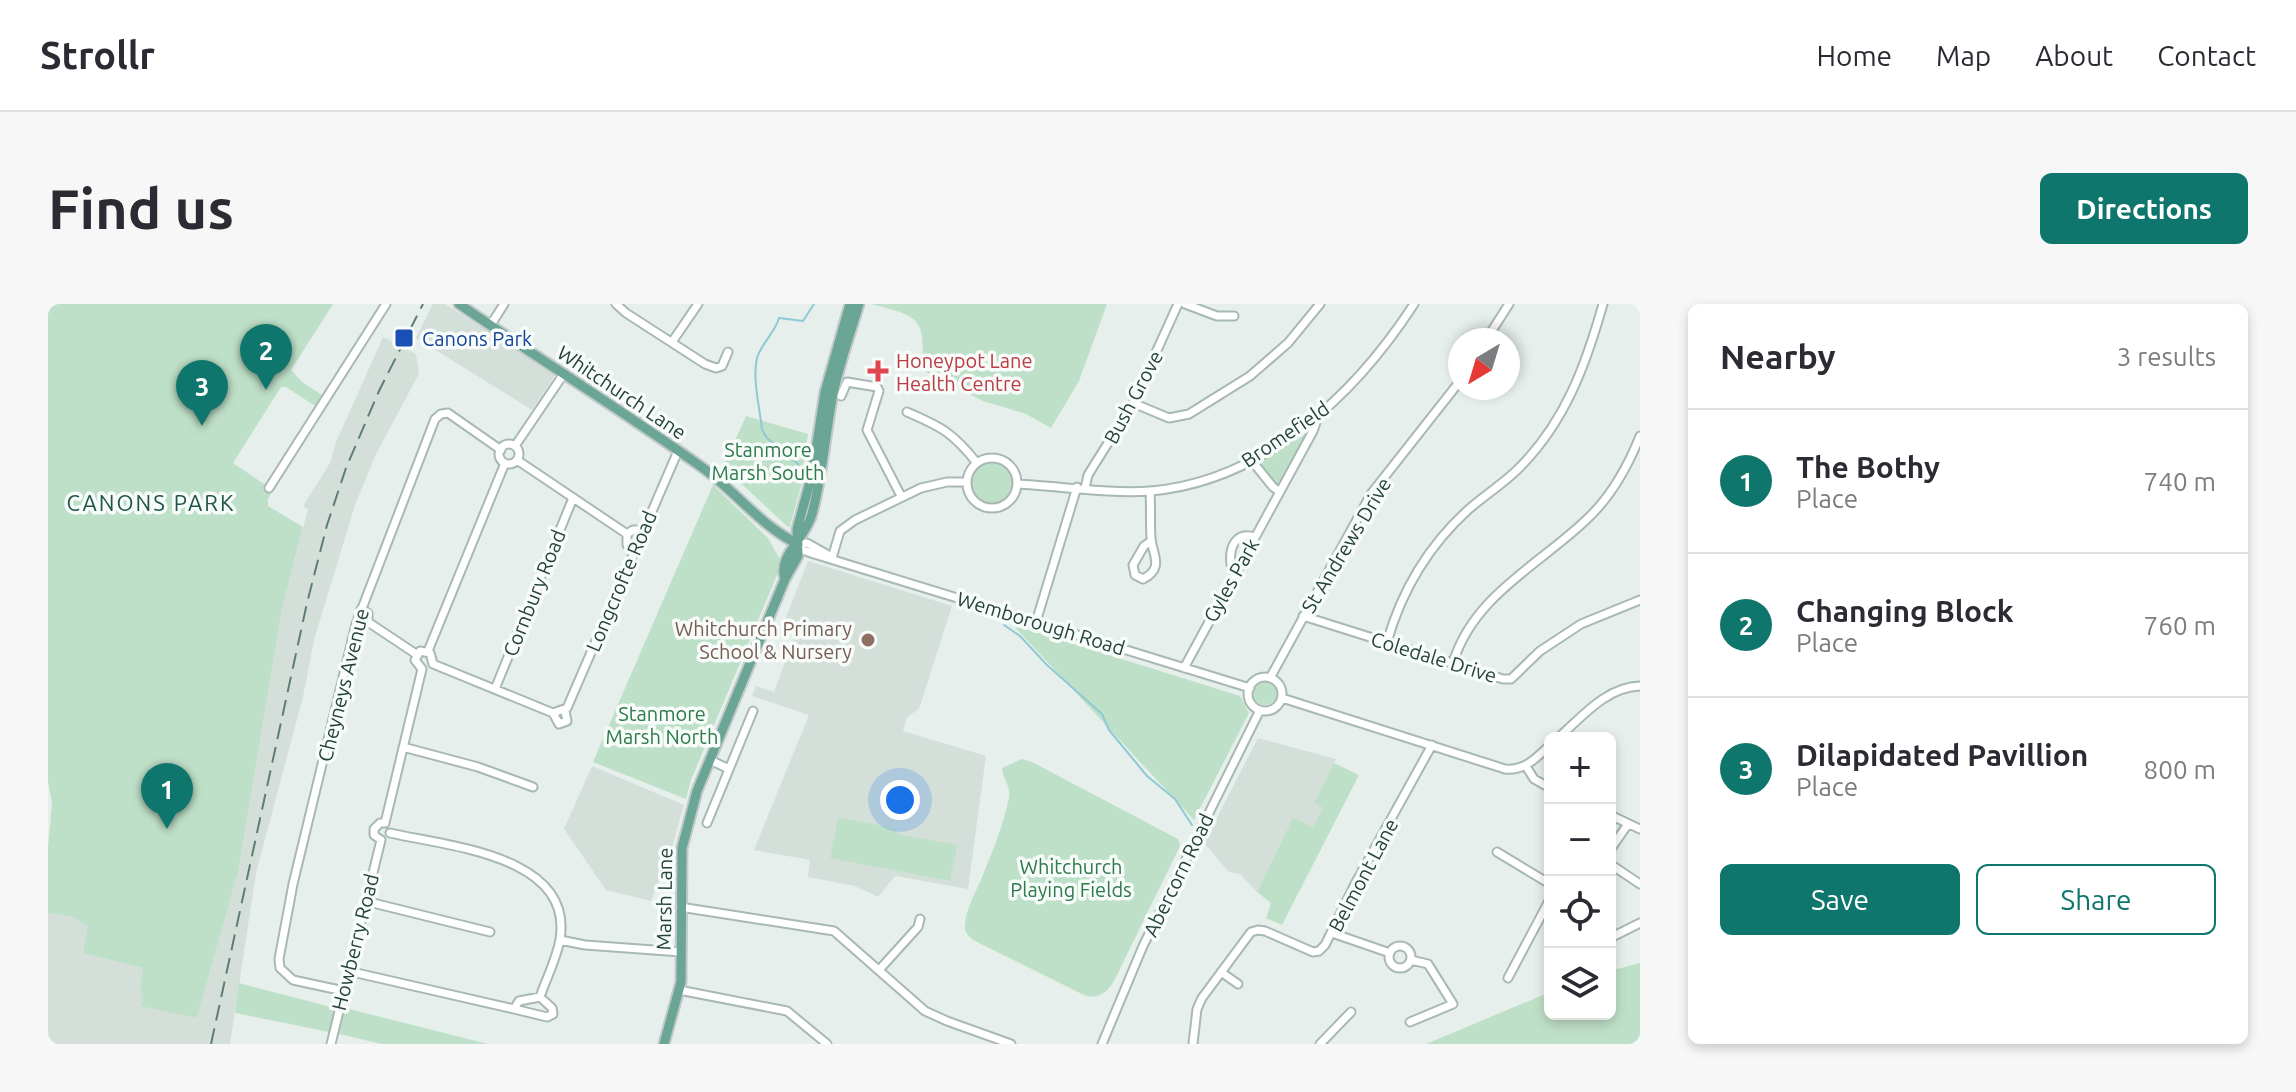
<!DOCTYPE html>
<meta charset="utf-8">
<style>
:root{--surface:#fff;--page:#f7f7f7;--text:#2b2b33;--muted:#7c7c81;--line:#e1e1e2;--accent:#0f766e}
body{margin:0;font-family:Ubuntu,sans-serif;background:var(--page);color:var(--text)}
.controls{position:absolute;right:24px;bottom:24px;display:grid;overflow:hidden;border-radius:12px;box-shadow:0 4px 12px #0003}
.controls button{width:72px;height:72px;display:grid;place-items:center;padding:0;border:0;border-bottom:2px solid var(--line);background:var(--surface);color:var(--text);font:40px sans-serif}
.compass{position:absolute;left:1400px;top:24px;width:72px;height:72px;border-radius:50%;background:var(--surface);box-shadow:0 4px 12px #0003;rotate:218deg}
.you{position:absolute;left:852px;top:496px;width:28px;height:28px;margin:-20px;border:6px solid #fff;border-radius:50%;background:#1a73e8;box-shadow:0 0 0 12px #1a73e833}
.badge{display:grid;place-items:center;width:52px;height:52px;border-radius:50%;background:var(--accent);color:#fff;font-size:26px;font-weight:700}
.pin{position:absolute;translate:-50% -66px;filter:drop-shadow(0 2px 4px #0008)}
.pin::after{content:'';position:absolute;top:42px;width:28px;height:24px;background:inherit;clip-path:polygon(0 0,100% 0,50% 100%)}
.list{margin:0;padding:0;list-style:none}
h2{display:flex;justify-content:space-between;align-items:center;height:104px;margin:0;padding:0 32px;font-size:34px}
h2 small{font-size:26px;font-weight:400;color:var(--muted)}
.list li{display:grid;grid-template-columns:52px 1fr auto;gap:24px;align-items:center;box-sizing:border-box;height:144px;padding:0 32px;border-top:2px solid var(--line)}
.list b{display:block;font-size:30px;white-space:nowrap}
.list p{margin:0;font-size:26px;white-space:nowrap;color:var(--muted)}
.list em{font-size:26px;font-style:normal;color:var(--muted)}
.actions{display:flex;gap:16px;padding:24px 32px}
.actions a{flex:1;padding:18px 0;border:2px solid var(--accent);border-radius:12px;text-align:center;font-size:28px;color:var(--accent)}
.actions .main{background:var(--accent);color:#fff}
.icon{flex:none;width:44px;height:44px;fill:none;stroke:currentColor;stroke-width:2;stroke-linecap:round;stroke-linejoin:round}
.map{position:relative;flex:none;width:1592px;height:740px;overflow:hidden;border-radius:12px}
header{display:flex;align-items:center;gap:48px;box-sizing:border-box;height:112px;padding:0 40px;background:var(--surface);border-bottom:2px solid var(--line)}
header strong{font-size:38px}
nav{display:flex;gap:44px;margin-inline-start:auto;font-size:28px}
.intro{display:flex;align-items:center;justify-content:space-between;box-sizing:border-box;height:192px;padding:0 48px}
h1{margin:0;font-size:56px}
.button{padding:20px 36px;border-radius:12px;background:var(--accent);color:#fff;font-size:28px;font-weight:700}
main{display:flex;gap:48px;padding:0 48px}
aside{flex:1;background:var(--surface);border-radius:12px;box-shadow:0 4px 12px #0003}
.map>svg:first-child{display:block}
.built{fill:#d4dfda}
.green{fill:#bfe0c8}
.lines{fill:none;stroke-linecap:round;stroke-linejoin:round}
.stream{stroke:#8ec9d4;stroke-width:2}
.minor-casing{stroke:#a8b8b2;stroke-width:11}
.major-casing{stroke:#c2cac8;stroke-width:13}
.minor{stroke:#fff;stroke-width:7}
.major{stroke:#6aa596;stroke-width:9}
.rail{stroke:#5f7d75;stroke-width:2;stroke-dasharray:16 8;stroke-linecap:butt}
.transit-dot{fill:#1a4fb4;stroke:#f7fbf9;stroke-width:3}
.health-dot{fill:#e0444e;stroke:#f7fbf9;stroke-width:3}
.education-dot{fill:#8d6e63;stroke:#f7fbf9;stroke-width:3}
.labels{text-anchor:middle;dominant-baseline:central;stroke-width:7;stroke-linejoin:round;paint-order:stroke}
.transit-label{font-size:20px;fill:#164399;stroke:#f7fbf9;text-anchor:start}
.health-label{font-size:20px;fill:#be3a42;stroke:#f7fbf9;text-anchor:start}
.street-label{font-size:20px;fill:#24423a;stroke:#f7fbf9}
.park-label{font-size:20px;fill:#2d7a4b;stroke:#f7fbf9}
.education-label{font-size:20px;fill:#785e54;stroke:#f7fbf9;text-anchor:end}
.neighbourhood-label{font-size:22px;letter-spacing:2px;fill:#1f5548;stroke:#f7fbf9}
</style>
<header>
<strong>Strollr</strong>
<nav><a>Home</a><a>Map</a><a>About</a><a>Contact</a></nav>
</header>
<div class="intro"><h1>Find us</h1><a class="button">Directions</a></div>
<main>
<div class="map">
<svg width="1592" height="740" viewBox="0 0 1592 740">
<rect width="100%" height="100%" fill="#e6efeb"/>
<path class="built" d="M385 0H397L504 68 506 73 484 106 368 34Z
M335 33 368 50 371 70 328 150 307 201 266 336 255 393 208 569 182 740H0V609L24 613 41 622 36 649 96 664 95 689 149 714 190 568 234 305 260 205 255 202 282 159 288 138Z
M760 257 904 302 871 405 859 413 855 427 938 452 920 585 847 572 830 593 807 582 760 573 762 556 706 546 761 411 704 392 708 382 726 388 748 328 734 323Z
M1210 434 1288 455 1267 500 1276 504 1265 525 1245 513 1209 588 1192 570 1181 568 1156 539Z
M544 462 636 501 622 550 603 597 558 586 516 525Z"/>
<path class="green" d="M0 0H285L243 66 254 78 274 91 267 102 238 83H233L185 159 225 186 220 195V202L255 223 234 305 190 568 149 714 93 702 95 690 92 689 95 664 35 649 40 622 24 613 0 609V543L4 499 0 478Z
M823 0H1059L1031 77 1003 124 978 110 935 97 874 66C877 13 873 13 823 0Z
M698 112 760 130 753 182 742 222 740 223 675 163Z
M1259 129 1231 183 1212 159Z
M921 179a22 22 0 1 1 44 0a22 22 0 1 1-44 0Z
M665 181 720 234 734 259 643 476 638 495 545 458Z
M965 321 1192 392 1201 409 1146 516Z
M1205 389a12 12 0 1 1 24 0a12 12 0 1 1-24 0Z
M974 455 984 458 1130 535 1132 542 1067 675C1060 688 1051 696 1036 691L925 636C919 631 916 627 917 620 918 606 926 591 932 578 943 551 955 523 961 494 963 482 955 476 954 464Z
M1286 459 1311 471 1234 621 1218 614 1223 599 1209 588 1245 513 1265 524 1275 504 1266 499Z
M790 513 849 525V530L909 541 902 577 782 554Z
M1592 659V740H1378L1502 688V710H1562V667Z
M191 679 287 704 281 728 187 709Z
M297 704 440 740H334L291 730Z"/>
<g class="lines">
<path class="stream" d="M750 177V160L719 134 714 126C712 104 704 75 709 54 714 38 727 29 731 14L755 17 766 0
M956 321 972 332 999 361 1054 410 1061 426 1099 472 1127 495 1144 521"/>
<g class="minor-casing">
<path id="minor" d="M568 0 578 9 657 60 668 64 674 62 680 48
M1137 0 1169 12H1186
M442 22 456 0
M1438 36 1461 0
M624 38 650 0
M793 92 799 78 829 83 831 87 819 126 853 192
M1085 99 1121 114 1141 110 1202 72 1240 39 1272 0
M859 108C894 123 905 129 929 159
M451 150a10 10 0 1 1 20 0a10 10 0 1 1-20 0Z
M467 142 515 71
M919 179a25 25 0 1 1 50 0a25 25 0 1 1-50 0Z
M469 156 579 230
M1204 157 1225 183 1232 188
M969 180C1011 182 1062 190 1103 187 1216 177 1307 91 1366 0
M221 184 338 0
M1037 184 1040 171 1085 99 1130 0
M1102 187C1103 202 1102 219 1103 234 1104 250 1117 264 1095 275L1087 271 1085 261 1096 242 1103 237
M750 240 755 246 766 250 1202 384
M750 240 759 239 782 252
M586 245 579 241V230L585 226H594
M784 254 792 227 807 216 873 184 899 178H919
M1189 266 1183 260C1181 244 1187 227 1207 233
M1255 312 1455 375H1463L1492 347 1533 320 1592 296
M320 318 368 350
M988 318 1029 183
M308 320 320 318V309L313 305
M1339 338C1354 286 1381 241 1421 205 1438 190 1458 178 1473 162 1518 116 1538 60 1555 0
M380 347 457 159
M1405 359C1425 292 1491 261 1538 216 1562 194 1580 162 1592 132
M385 360 505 409 511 420 519 417 517 407
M1136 364 1265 127 1270 113
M374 365 367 356 372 347 382 349 385 360
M1200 390a17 17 0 1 1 34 0a17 17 0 1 1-34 0Z
M1222 374 1323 190 1412 77
M447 385 525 194
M1234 394 1457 465C1477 467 1488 454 1502 441
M505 409 519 404 630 147
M1510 434C1534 413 1558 383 1592 382
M355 443 430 463 485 483
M662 456 681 465
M1478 462 1486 475 1502 484
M1562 511 1592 525
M337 519 374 365
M659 519 705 407
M333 536 326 531V525L332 519H337
M1562 546 1580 520
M1449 548 1502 580
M1562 560 1592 580
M317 597 442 628
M632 603 786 627 877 707 899 717 963 740
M1284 629 1342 649
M1562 634 1592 619
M512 636 537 641 633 648
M1341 653a11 11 0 1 1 22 0a11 11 0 1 1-22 0Z
M831 666 870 623 872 615
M300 667 466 705 471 697 492 693C498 675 509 654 512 635 526 551 398 542 342 529
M1173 668 1190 680
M1460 674 1502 595
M631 686 739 707 779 740
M296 687 245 676 232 664 231 655 245 580 308 320 387 115 393 110 400 109 453 146
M466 705 499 713 505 710 504 704 492 693
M1362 718 1405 700 1380 660 1363 656
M283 740 333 536
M1054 740 1095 642 1212 406
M1145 740 1149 705 1154 694 1203 628 1210 626 1217 627 1265 648 1271 647 1277 641 1307 580 1384 441
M1272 740 1303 708"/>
</g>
<g class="major-casing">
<path id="major" d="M411 0C491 55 575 107 655 164 687 187 714 223 750 240
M737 275C729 252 758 234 764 210 774 173 777 133 784 95 790 63 802 31 811 0
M616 740 633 678 634 544 649 487 737 275 750 252 749 225 764 171 777 88 802 0"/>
</g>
<use href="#minor" class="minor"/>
<use href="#major" class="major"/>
<path class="rail" d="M163 740 259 299 279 221 298 164 331 87 375 0"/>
</g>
<rect class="transit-dot" x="346" y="24" width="20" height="20" rx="4"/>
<path class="health-dot" d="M826 55h8v8h8v8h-8v8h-8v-8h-8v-8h8z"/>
<circle class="education-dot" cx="820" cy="336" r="8"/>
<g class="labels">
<g class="transit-label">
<text x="374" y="34">Canons Park</text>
</g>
<g class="health-label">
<text x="848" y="56">Honeypot Lane<tspan x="848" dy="23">Health Centre</tspan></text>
</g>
<g class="street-label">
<text transform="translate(574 88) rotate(34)">Whitchurch Lane</text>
<text transform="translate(1085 93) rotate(-62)">Bush Grove</text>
<text transform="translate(1237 130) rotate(-34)">Bromefield</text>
<text transform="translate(1298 241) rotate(-59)">St Andrews Drive</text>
<text transform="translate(1183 276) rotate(-61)">Gyles Park</text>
<text transform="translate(573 277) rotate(-67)">Longcrofte Road</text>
<text transform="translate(486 289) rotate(-68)">Cornbury Road</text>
<text transform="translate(993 319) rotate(17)">Wemborough Road</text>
<text transform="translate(1386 353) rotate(17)">Coledale Drive</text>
<text transform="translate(295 381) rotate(-76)">Cheyneys Avenue</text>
<text transform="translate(1130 571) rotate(-64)">Abercorn Road</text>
<text transform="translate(1315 571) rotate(-62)">Belmont Lane</text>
<text transform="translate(616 595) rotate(-89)">Marsh Lane</text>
<text transform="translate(307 638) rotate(-76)">Howberry Road</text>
</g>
<g class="park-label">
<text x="720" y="145">Stanmore<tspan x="720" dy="23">Marsh South</tspan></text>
<text x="614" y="409">Stanmore<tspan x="614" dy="23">Marsh North</tspan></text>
<text x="1023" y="562">Whitchurch<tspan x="1023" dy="23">Playing Fields</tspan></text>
</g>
<g class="education-label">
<text x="804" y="324">Whitchurch Primary<tspan x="804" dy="23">School &amp; Nursery</tspan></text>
</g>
<g class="neighbourhood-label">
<text x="103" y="198">CANONS PARK</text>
</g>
</g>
</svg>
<div class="controls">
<button>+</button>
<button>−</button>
<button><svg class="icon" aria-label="locate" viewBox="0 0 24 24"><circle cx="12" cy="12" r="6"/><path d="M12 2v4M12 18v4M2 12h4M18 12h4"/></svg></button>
<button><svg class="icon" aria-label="layers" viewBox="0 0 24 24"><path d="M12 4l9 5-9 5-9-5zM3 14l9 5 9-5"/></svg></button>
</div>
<svg class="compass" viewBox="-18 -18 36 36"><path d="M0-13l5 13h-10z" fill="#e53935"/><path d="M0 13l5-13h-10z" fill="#7c7c81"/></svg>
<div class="you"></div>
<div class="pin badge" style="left:119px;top:525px">1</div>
<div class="pin badge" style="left:218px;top:86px">2</div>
<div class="pin badge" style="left:154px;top:122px">3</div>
</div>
<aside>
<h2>Nearby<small>3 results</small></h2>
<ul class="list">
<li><span class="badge">1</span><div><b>The Bothy</b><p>Place</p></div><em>740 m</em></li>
<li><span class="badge">2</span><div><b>Changing Block</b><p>Place</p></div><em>760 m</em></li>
<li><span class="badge">3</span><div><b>Dilapidated Pavillion</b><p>Place</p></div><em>800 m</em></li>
</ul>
<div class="actions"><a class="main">Save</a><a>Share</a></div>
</aside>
</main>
